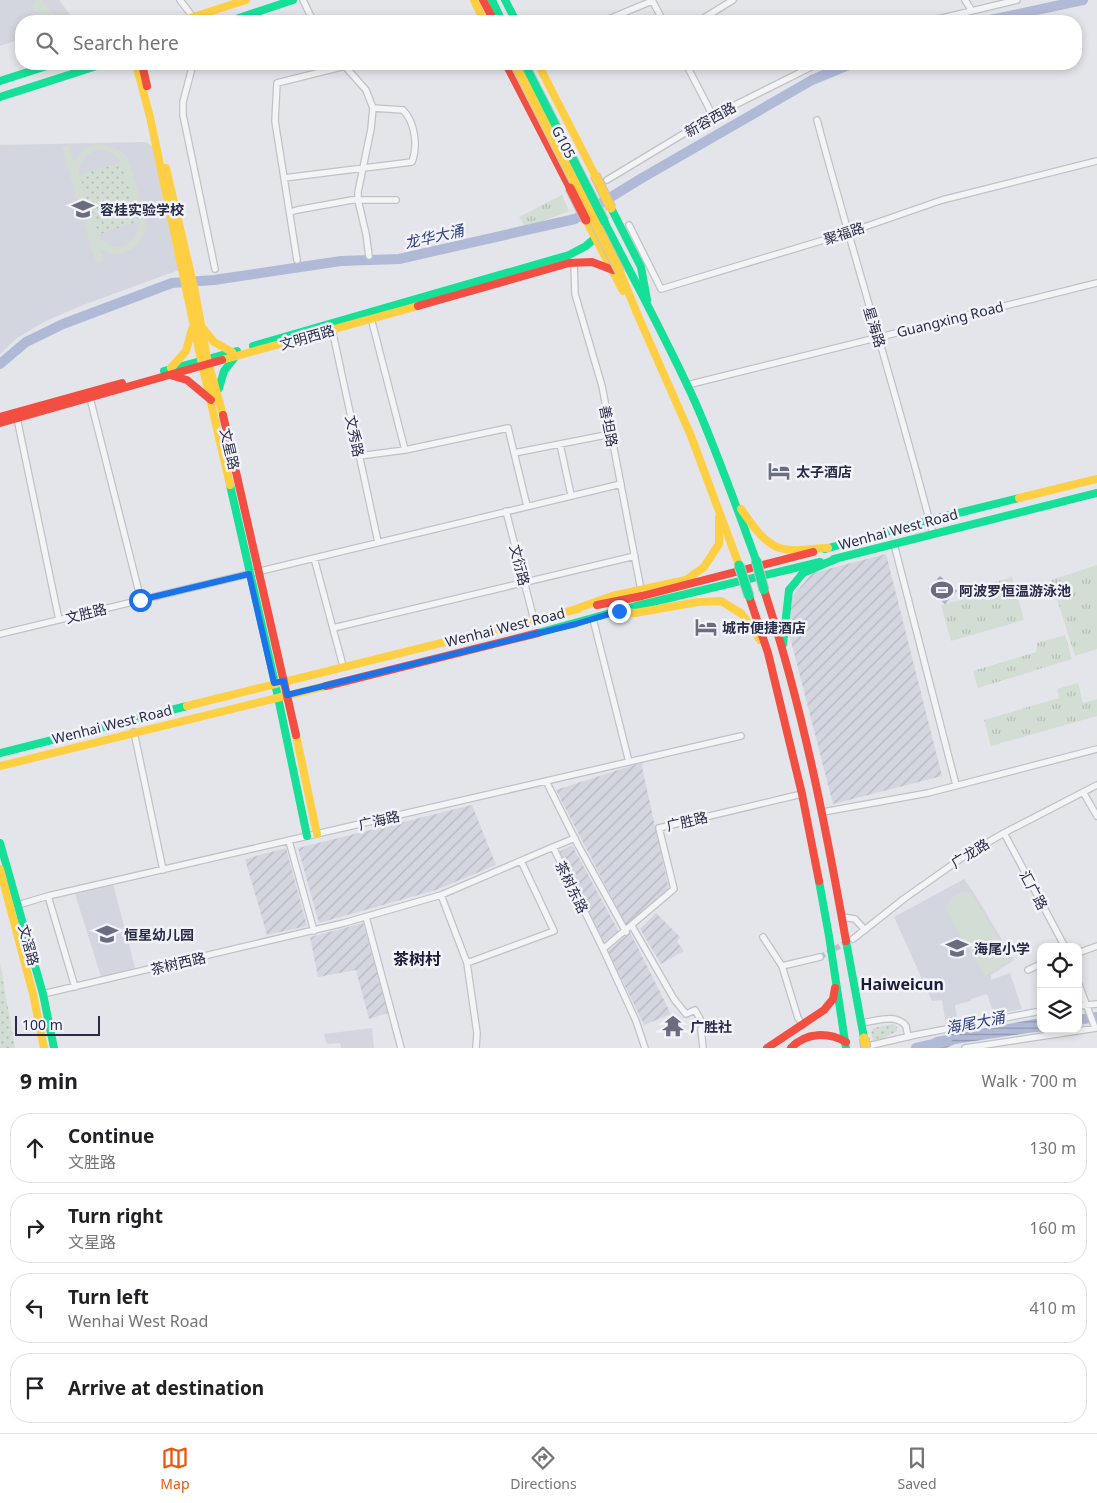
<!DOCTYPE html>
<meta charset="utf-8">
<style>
:root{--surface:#fff;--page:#f2f2f2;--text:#202124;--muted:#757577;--line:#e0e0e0;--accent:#ea580c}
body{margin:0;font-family:"Noto Sans","Noto Sans SC",sans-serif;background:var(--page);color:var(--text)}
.controls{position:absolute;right:15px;bottom:15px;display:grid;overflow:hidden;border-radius:10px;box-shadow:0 2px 8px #0003}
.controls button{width:45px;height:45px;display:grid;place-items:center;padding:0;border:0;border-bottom:1px solid var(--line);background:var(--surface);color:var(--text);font:25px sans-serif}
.scale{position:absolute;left:15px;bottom:12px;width:85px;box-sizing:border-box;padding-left:5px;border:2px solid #282c46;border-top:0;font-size:14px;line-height:18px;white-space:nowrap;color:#282c46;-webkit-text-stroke:4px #f2f3f9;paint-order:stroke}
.stop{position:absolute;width:15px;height:15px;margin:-11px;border:4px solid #1a73e8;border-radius:50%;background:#fff}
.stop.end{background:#1a73e8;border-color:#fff;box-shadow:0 1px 5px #0008}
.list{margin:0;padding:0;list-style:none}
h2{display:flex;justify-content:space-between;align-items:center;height:65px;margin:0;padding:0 20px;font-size:21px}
h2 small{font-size:16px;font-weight:400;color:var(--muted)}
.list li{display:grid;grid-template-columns:32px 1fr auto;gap:15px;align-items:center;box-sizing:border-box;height:70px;margin:0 10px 10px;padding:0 10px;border:1px solid var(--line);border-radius:20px}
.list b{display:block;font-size:19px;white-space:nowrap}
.list p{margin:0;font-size:16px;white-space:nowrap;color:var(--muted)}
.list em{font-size:16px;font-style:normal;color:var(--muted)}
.icon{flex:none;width:28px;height:28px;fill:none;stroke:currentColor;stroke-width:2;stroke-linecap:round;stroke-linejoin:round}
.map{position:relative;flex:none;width:1097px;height:1048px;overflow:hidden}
.search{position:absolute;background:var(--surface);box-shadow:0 2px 8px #0003;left:15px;right:15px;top:15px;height:55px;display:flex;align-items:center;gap:12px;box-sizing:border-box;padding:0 18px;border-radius:20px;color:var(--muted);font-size:19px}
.sheet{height:385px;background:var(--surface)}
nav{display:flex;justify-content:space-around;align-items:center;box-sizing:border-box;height:70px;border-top:1px solid var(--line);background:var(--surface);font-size:14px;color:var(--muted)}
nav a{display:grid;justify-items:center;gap:2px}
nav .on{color:var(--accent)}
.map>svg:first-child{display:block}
.built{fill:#d4d6df}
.industrial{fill:url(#industrial-furrows)}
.grass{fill:url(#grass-dots)}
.park{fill:url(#park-tufts)}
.pitch{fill:#d2ddd4;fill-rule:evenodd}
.water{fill:url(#water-rules)}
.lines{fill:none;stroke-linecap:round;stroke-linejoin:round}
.river{stroke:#b0bad7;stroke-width:10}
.street-tunnel{stroke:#bec0c9;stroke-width:5.5;stroke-dasharray:5.5 3;stroke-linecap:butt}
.street-casing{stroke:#c1c2c8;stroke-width:8}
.street{stroke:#f3f4f6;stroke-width:5.5}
.fast{stroke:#16e098;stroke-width:8}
.slow{stroke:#ffcf43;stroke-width:8}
.jam{stroke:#f24e42;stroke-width:8}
.fast-bridge-casing{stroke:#c0c2c8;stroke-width:11;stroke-linecap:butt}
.slow-bridge-casing{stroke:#c0c2c8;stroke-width:11;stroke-linecap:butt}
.jam-bridge-casing{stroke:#c0c2c8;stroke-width:11;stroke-linecap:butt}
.fast-bridge{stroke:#16e098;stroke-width:9}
.slow-bridge{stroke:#ffcf43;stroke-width:9}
.jam-bridge{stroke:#f24e42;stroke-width:9}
.route{stroke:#1a73e8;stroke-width:6}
.labels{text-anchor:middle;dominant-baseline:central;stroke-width:5;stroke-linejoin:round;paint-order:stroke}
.street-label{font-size:14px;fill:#282c46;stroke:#f2f3f9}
.poi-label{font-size:14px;font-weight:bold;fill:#282c46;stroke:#f2f3f9;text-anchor:start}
.water-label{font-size:15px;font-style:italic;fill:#2d3f7f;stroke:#f2f3f9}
.quarter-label{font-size:16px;font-weight:bold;fill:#1a1d37;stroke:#f2f3f9}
</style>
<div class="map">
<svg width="1097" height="1048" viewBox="0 0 1097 1048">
<defs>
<pattern id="industrial-furrows" width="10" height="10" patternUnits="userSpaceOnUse" patternTransform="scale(1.25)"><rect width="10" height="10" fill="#d4d6df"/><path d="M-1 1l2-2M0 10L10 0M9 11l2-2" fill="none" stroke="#b6b8c1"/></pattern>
<pattern id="grass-dots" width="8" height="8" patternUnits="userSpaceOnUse" patternTransform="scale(1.25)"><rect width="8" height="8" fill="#d2ddd4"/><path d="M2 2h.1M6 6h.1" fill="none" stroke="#b4beb7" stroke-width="1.8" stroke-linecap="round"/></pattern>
<pattern id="park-tufts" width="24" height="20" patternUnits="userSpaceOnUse" patternTransform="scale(1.25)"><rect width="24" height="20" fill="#d2ddd4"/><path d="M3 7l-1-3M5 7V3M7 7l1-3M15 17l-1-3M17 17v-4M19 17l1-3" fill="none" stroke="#b4beb7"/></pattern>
<pattern id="water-rules" width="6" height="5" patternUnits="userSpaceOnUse" patternTransform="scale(1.25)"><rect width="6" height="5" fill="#b0bad7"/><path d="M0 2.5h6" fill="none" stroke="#8f97b0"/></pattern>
</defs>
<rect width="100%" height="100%" fill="#e4e5ea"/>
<path class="built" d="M0 0H59L75 21H21V39L0 46Z
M145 142 154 147 179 270 83 305 44 322 17 338 0 354V145Z
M964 879 974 893 1014 960 991 975V980L1010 973 1022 1009 994 1015 987 994 971 999V1001L955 1005 958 1023 946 1025 942 1000 932 1001 894 917Z
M113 884 137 975 103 983 75 894Z
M372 1028 374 1048H341L340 1043 327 1044 324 1034Z"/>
<path class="industrial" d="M886 554 942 776 833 804 785 618 792 597 812 573Z
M643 762 642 767 669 890 626 925 556 790Z
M472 805 496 865 436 890 319 923 298 848Z
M572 845 619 932 604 942 559 852Z
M286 848 307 926 267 935 245 859Z
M656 913 680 937 677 942 684 951 661 964 640 929Z
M363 923 388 1013 369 1019 356 970 318 977 310 937Z
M630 932 671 1014 644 1025 608 951Z"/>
<path class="grass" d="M121 162 140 221 97 235 80 175Z
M0 963 15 1048H0Z
M893 1024 897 1026V1031L874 1043 871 1033 873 1028Z"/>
<path class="park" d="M562 195 569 211 526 228 519 217Z
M1097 565V649L1075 656 1051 580Z
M1012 577 1024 620 951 641 941 605 960 600 963 591Z
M1065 635 1072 659 978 688 973 671 1036 652 1037 643Z
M1078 683 1083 703 1097 699V716L991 746 984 720 1059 698 1057 689Z"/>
<path class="pitch" d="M37 0H42L54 15 43 21 31 5Z
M102 144 119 150 128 158 147 223 144 235 138 244 131 250 117 254 100 249 104 261 96 264 62 147 69 146 74 161C83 149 87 145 102 144ZM98 149C109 150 116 154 121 162L140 221C137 247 114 256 97 235L78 170C82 159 88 153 98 149Z
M962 892 971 893 1011 960 985 976 946 911C948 899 952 897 962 892Z"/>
<path class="water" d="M940 576 957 591 945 604 928 589Z
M1041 1018V1029H1065L1028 1033 955 1044 946 1048H934L932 1039 936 1037Z"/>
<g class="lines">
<path class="river" d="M986 21 1083 0
M0 364 26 342 63 324 172 283 214 280 341 261 399 259 575 219 642 178 812 80 851 64
M1078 1020 1097 1017
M916 1048 947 1041"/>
<path class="street-tunnel" d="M820 957 847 942"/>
<g class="street-casing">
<path id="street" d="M180 0 193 17
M303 0 313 21
M652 0 663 21
M965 0 972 11
M604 21 652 1
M699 21 733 0
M930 21 1017 0
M193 64 183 102V115L215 269
M343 64 366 90 373 108 371 129 358 192V200L366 234 369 256
M686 64 713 116
M817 120C854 258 897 395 933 534
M284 178 412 162C418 146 415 122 403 110L373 108
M607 180 713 116 817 64
M291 212 297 210 352 200H396
M629 225 661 289 847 233 942 200 1097 161
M297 260 275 121 277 83 345 66
M574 263 575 294 602 386 641 590
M371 318 405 450
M332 329 378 542
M687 385 1097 283
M90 398 141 600
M17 418 59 620
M560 444 571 495
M514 453 611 434
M359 456 405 450 508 428 527 506
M506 511 534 620
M894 544 956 785
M314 558 343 666
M593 619 629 762
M333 628 635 556
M0 634 621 484
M134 732 163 870
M546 781 578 845 626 932
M1083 792 1097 816
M823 812 928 793 1097 749
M1004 833 1065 947
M289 841 314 931
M553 847 575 838
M441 895 467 963 477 1033 476 1048
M48 896 75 987
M18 905 48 896 741 736
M366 917 401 1048
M842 917 855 919 865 930
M632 926 674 999 686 1014 695 1010 704 1026 701 1029 703 1048
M763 937 782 966 798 1018 803 1025
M853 939 905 898 966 855 1004 833 1097 785
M603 949 674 889 659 828 802 794
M1078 953 1097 946
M467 963 554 931 521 861
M782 966 820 957
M1028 970 1041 964
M1078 982 1095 1028
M43 994 344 923 441 895 553 847 603 949 636 1021 645 1048
M1078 1006 1097 1004
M862 1023C876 1021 896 1013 906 1026L908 1037
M864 1047 915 1035 1041 1011
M965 1048 1097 1028"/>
</g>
<use href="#street" class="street"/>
<path class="fast" d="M492 0 502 21
M505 0 516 21
M230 21 293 0
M0 81 53 64
M0 97 103 64
M611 208 641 267 647 300
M604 221C635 282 668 342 696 404 718 455 737 508 756 560
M253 346 569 255 586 246 595 238
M164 371 237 351
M219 388 224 371 235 357
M230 485 275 683 307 836
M825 549 930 520 1019 498
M834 559 1097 493
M538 633 636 606 820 562
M783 644 789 590 803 573 838 558
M0 753 187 706
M0 843 43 994 54 1048
M819 881 829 936 846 1048
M846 941 864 1038"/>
<path class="slow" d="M474 0 484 21
M181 21 246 0
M136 64 150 117 201 360 230 485
M538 64 595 175
M166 168 195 292 207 358 223 415
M586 220 623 291
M620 272 639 318 691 436 739 565
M202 327 214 342 232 352
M222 360 418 306
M171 368 186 351 192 329
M1019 498 1097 479
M741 509C750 521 759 537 773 545 788 554 811 548 828 548
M573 610 612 596 686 580 704 567 719 544V517
M619 611 635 613 698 602 721 601 742 614 760 640
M187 706 578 609
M296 735 317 834
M0 766 326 686
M0 869 33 994 44 1048"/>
<path class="jam" d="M483 0 494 21
M142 64 147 86
M506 64 570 188
M418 306 569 263 592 262 613 270
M170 375 187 380 211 400
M223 415 296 735
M0 417 122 383
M0 423 222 360
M764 590C802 705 825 822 846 941
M749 596 768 653 802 794 819 881
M597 605 642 596 813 552
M326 686 538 633
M767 1048 824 1010 833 999 835 988
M791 1048C806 1032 828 1032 846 1042"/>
<g class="fast-bridge-casing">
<path id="fast-bridge" d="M524 64 604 221
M756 560 764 590
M739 565 749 596"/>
</g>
<g class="slow-bridge-casing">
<path id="slow-bridge" d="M515 64 620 272
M595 175 611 208
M864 1038 866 1048"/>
</g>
<g class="jam-bridge-casing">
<path id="jam-bridge" d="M570 188 586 220"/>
</g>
<use href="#fast-bridge" class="fast-bridge"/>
<use href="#slow-bridge" class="slow-bridge"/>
<use href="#jam-bridge" class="jam-bridge"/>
</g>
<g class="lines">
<path class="route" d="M140 600 249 574 274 683 284 681 287 695 576 624 619 611"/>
</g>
<defs>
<g id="school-bare" transform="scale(1.725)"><path d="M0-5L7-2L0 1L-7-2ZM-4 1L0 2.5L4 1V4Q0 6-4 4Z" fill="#6a6d7f" stroke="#f2f3f9" stroke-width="2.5" paint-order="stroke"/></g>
<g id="hotel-bare" transform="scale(1.725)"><path d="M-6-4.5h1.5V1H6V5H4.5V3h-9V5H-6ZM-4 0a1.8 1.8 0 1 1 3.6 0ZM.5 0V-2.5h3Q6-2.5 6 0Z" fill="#6a6d7f" stroke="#f2f3f9" stroke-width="2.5" paint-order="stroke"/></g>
<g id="stadium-bare" transform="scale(1.725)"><path d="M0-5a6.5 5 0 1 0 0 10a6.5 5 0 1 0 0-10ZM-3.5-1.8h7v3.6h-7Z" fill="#6a6d7f" stroke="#f2f3f9" stroke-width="2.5" paint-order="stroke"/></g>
<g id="temple-bare" transform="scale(1.725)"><path d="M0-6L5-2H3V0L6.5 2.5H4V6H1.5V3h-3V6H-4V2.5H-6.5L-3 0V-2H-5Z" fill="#6a6d7f" stroke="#f2f3f9" stroke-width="2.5" paint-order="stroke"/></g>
</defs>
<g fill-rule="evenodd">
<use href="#school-bare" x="83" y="209"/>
<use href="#hotel-bare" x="779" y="471"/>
<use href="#stadium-bare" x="942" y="590"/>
<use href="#hotel-bare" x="706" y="627"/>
<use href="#school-bare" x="107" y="934"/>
<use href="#school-bare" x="957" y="948"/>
<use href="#temple-bare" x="673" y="1026"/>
</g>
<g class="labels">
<g class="street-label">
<text transform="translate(710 119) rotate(-29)">新容西路</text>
<text transform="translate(564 142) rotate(63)">G105</text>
<text transform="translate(844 233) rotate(-18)">聚福路</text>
<text transform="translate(950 319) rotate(-14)">Guangxing Road</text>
<text transform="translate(875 327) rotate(73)">星海路</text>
<text transform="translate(307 337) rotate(-16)">文明西路</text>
<text transform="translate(609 426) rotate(79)">善坦路</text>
<text transform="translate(355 436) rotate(78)">文秀路</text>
<text transform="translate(230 449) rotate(77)">文星路</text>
<text transform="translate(898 529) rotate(-15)">Wenhai West Road</text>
<text transform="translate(520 565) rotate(76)">文衍路</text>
<text transform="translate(86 613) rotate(-14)">文胜路</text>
<text transform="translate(505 627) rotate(-14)">Wenhai West Road</text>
<text transform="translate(112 724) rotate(-14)">Wenhai West Road</text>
<text transform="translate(379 820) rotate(-13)">广海路</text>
<text transform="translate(687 821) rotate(-13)">广胜路</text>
<text transform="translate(970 853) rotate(-32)">广龙路</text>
<text transform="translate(572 887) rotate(64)">茶树东路</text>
<text transform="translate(1034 890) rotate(62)">汇广路</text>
<text transform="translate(29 945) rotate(75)">文滘路</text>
<text transform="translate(178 963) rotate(-13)">茶树西路</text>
</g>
<g class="poi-label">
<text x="100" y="209">容桂实验学校</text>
<text x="796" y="471">太子酒店</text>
<text x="959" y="590">阿波罗恒温游泳池</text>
<text x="722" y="627">城市便捷酒店</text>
<text x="124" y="934">恒星幼儿园</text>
<text x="974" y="948">海尾小学</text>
<text x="690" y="1026">广胜社</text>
</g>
<g class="water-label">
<text transform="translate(434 236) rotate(-13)">龙华大涌</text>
<text transform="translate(975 1022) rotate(-11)">海尾大涌</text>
</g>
<g class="quarter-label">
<text x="417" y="959">茶树村</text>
<text x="902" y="984">Haiweicun</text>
</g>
</g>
</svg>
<div class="controls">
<button><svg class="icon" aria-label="locate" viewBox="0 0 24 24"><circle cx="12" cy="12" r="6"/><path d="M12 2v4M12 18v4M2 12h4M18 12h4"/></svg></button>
<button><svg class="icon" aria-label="layers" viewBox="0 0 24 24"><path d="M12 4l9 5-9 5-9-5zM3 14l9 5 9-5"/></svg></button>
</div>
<div class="scale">100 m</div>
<div class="stop" style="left:140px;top:600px"></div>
<div class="stop end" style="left:619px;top:611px"></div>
<div class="search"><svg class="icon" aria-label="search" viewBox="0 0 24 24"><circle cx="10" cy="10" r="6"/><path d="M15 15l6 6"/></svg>Search here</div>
</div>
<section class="sheet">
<h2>9 min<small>Walk · 700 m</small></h2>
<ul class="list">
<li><svg class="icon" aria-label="ahead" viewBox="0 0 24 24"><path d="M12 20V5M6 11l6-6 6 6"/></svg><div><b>Continue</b><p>文胜路</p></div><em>130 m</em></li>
<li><svg class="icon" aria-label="right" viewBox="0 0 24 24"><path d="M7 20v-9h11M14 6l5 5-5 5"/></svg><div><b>Turn right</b><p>文星路</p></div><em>160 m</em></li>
<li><svg class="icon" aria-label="left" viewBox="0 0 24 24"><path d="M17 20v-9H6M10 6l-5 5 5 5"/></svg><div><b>Turn left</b><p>Wenhai West Road</p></div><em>410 m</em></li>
<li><svg class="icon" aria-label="arrive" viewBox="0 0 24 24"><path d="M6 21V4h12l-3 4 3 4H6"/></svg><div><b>Arrive at destination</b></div></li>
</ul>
</section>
<nav>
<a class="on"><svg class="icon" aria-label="map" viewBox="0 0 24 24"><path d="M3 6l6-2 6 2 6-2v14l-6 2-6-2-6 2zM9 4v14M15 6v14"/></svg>Map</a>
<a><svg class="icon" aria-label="directions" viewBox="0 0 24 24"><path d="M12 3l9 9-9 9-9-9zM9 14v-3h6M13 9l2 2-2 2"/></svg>Directions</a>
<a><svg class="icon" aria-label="saved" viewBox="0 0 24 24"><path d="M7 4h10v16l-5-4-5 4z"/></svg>Saved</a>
</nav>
